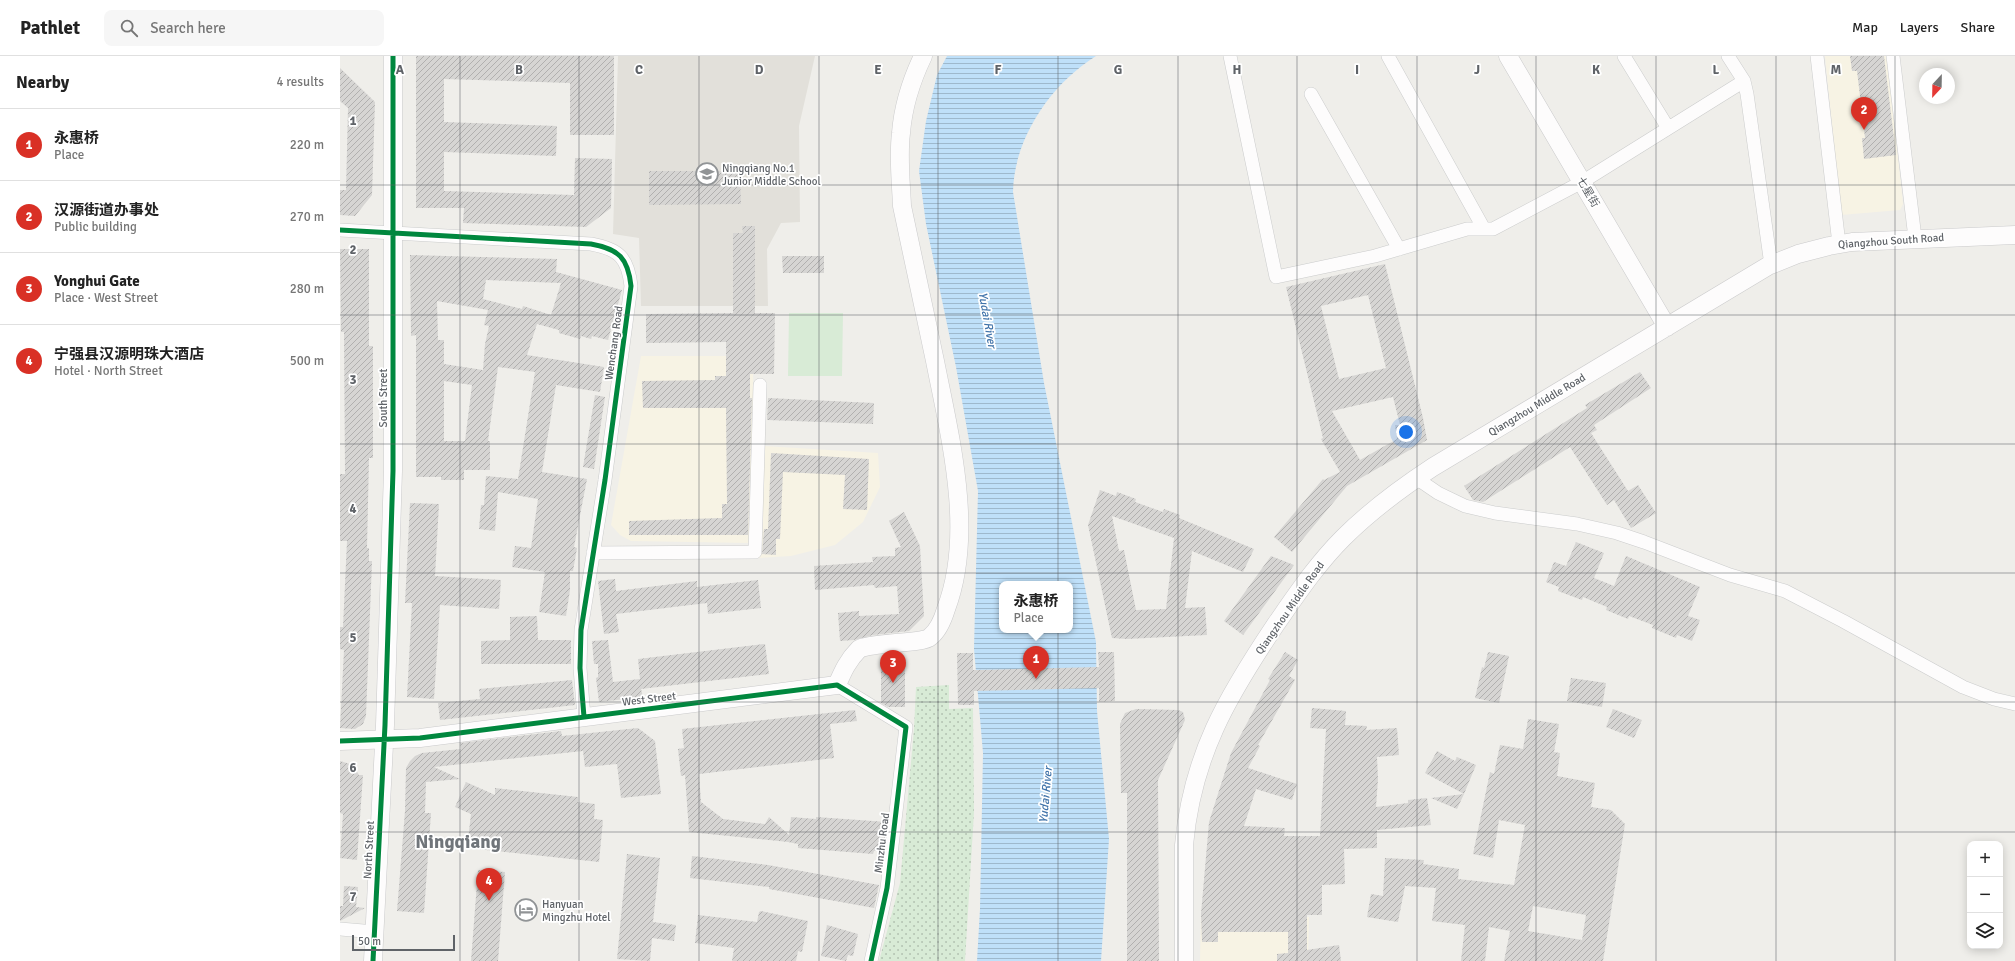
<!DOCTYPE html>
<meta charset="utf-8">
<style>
:root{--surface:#fff;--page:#f6f6f6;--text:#222;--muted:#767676;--line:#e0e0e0;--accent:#d93025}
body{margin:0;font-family:Signika,"Noto Sans SC",sans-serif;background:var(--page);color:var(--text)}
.controls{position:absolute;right:12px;bottom:12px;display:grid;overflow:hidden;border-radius:8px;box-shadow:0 2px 10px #0003}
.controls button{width:36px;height:36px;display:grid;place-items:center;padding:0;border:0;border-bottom:1px solid var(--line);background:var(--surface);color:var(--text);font:20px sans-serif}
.compass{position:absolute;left:1579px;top:12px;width:36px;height:36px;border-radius:50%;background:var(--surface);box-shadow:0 2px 10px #0003;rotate:202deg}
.scale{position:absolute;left:12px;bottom:10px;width:103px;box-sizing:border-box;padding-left:4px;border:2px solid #5f6368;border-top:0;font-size:11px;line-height:14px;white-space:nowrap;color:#5f6368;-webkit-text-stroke:3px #fff;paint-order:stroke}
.you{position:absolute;left:1066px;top:376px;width:14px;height:14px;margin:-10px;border:3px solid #fff;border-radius:50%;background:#1a73e8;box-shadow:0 0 0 6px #1a73e833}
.badge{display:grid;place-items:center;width:26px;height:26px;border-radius:50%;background:var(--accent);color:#fff;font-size:13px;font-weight:700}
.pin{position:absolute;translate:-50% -33px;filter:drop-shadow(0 1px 2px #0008)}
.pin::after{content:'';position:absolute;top:21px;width:14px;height:12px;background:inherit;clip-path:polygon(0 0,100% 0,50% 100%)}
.popup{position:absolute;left:659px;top:525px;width:74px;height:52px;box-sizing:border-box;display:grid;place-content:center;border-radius:8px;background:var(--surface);filter:drop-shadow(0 1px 3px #0005);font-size:13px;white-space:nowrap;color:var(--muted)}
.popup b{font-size:15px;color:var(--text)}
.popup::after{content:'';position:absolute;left:50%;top:100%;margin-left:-8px;border:8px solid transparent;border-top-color:var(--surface)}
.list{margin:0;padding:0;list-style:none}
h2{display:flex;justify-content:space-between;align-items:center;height:52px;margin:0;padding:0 16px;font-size:17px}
h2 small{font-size:13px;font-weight:400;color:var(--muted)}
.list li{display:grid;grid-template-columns:26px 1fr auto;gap:12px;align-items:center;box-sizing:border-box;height:72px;padding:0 16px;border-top:1px solid var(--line)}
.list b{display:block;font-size:15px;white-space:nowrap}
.list p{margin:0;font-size:13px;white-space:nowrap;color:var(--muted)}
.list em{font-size:13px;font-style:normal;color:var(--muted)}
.icon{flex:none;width:22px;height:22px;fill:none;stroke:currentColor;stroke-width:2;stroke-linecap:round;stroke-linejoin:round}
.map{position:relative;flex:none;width:1675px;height:905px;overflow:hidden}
header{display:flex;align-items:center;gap:24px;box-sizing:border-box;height:56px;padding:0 20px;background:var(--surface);border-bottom:1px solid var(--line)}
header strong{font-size:19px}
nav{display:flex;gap:22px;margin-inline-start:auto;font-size:14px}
.search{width:280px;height:36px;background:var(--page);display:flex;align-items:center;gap:10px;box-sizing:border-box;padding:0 14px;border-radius:8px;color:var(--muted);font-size:15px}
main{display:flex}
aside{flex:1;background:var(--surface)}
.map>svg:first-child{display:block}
.commercial{fill:#f7f3e4}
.education{fill:#e2e0da}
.grass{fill:#d8ebd6}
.park{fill:url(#park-dots)}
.water{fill:url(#water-rules);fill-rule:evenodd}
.building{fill:url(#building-hatch);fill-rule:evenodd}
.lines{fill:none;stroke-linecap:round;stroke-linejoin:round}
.street-casing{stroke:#cbcccc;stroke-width:14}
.secondary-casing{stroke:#cacacb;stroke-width:19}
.street{stroke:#fdfcfc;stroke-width:13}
.secondary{stroke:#fdfcfc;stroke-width:18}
.cycleway-casing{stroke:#fff;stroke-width:8}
.cycleway{stroke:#00873e;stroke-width:5}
.grid{fill:none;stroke:#5f6368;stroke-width:1;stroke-opacity:0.55}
.labels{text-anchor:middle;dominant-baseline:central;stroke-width:3.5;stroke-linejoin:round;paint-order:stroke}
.poi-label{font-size:11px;fill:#5f6368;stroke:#fff;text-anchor:start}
.street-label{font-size:11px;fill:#5f6368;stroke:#fff}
.water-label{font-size:12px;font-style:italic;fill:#4174aa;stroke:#fff}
.town-label{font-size:19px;font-weight:bold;fill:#70757a;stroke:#fff}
.grid-label{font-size:13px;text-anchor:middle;font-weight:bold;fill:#5f6368;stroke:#fff;stroke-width:3.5;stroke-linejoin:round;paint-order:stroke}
</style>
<header>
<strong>Pathlet</strong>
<div class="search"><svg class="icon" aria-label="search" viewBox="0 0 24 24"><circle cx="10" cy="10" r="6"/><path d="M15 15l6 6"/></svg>Search here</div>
<nav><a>Map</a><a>Layers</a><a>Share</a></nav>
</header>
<main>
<aside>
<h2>Nearby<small>4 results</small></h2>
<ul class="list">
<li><span class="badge">1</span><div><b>永惠桥</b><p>Place</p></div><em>220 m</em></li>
<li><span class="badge">2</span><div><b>汉源街道办事处</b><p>Public building</p></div><em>270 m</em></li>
<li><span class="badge">3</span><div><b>Yonghui Gate</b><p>Place · West Street</p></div><em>280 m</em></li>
<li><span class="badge">4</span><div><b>宁强县汉源明珠大酒店</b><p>Hotel · North Street</p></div><em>500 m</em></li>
</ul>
</aside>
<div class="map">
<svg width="1675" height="905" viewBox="0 0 1675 905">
<defs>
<pattern id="park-dots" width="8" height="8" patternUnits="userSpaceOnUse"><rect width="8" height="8" fill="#d8ebd6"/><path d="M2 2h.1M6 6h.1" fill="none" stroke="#b2c2b1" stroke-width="1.8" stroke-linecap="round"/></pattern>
<pattern id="water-rules" width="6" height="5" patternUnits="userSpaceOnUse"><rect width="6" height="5" fill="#bfe0f9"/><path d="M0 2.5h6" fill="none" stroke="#9eb9cd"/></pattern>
<pattern id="building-hatch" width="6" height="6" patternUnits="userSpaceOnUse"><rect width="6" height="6" fill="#d6d5d3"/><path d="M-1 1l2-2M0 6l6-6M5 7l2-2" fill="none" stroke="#b1b0af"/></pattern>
</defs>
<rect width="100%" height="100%" fill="#efeeea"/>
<path class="commercial" d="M1485 0H1547L1563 148 1560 154 1501 159Z
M301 300H413L414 476 410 487 291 485 280 479 271 469Z
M424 390 538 397 540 431 523 466 495 489 451 500 419 502Z
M861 860 969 861 968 905H860Z"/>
<path class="education" d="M278 0H475L459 70 460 166 441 167 427 193 428 250H301L299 182 273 178Z"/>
<path class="grass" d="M449 257H503L502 320H448Z"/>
<path class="park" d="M609 629V653L633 652 634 756 625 905H539L560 827 574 673 576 631Z"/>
<path class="water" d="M607 0H756C711 28 674 82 673 136L704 327 756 586 757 655 769 783 761 905H637L640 853 643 697 634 593 638 435 616 311 586 168 579 115 586 65 597 19ZM662 528H730V574H662Z"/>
<path class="building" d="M76 0H274V79H230V27L104 23V66L217 70 216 100 104 96V135L234 139 235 102 272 103 271 152 246 171 123 167 124 152H76Z
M1510 0H1544L1556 99 1524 103 1522 82H1525L1517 15H1512Z
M0 12 35 46 32 139 15 160 0 159V134H6L8 52 0 45Z
M309 115H400L401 148 309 149Z
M402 170H415V257H435L434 318H410V342H412L408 479H289V465L382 462V448H387L386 352H303L302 325 375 324V320H386V286L306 287V258L393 257V177H403Z
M0 193H29V290H33V402H29L27 492H29V505H32L26 660 23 668 15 673 0 672 4 594 0 593V571H3L7 485H0V418H5L4 276H1Z
M70 199 217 203 216 216 282 234 268 284 252 280 251 283 241 280 240 283 219 277V274L197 268 187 299 264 311 260 336 216 329 202 416 247 423 234 491 237 492 233 515H230V534L226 560 199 556 205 516 172 511 175 490 191 492 198 443 158 436 155 475 139 473 141 449H144L146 420 178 423 195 316 158 311 148 385H150V414H124V424H101V421H76V279L71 280ZM146 224 221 227 211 259 183 250 182 253 143 243ZM97 245 148 254 144 269 149 270 145 288 143 314 104 308V284H98ZM104 325 132 329 125 385H104Z
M442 200H484V217H443Z
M1045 208 1083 362 1087 384 1007 430 952 496 934 481 983 423 984 424 1000 416 981 383 983 382 946 231ZM1028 239 1046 312 999 323 981 250ZM1053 341 1060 369H1055L1057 383 1020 404 992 355Z
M1300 316 1311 332 1254 369 1257 374 1251 377 1288 435 1298 429 1316 457 1291 472 1274 444 1267 449 1230 391 1143 446 1133 444 1124 430 1247 352 1245 349Z
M255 339 265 341 254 413 243 411Z
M428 342 534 347 533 368 427 364Z
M431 397 529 403 527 454 503 453 505 419 443 416 440 483H436V499L422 498 424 473H428Z
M760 434 776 440 777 436 796 443 795 446 823 456 824 453 840 459 839 462 914 493 903 516 852 495 845 552 865 551 867 579 787 583 772 582 748 469ZM772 460 834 482 826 553 796 554 784 494 779 495Z
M70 447 99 448 95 520 161 524 159 553 100 549 94 643 67 641 72 547H65Z
M564 456 580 490 584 560 569 575 533 579 514 584 500 585 498 557 519 555V560L559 558 557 530 535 532 534 529 475 534 474 510 533 506 532 501 555 500V492L561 491 549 465Z
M1236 486 1264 497 1254 522 1274 530 1286 500 1360 531 1348 560 1360 564 1352 585 1337 579 1336 582 1312 572 1313 569 1289 560 1288 563 1266 554 1267 551 1243 541 1242 544 1218 535 1219 531 1206 526 1214 506 1226 510Z
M931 500 954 509 903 579 884 565Z
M275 523 276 535 357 525V531L418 524 421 552 368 558 367 547 276 558 279 576 264 578 258 525Z
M197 560 198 584H231V608H141V585L170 584V561Z
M268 584 273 626 300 623 298 603 425 588 429 618 301 633 303 641 259 646 256 622 258 621V608H254L252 585Z
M758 596H774L775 645 759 646V632L634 635V649H618L617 597H633V614L759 611Z
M945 596 958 604 949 620 955 624 918 689 920 690 908 712 957 728 952 744 916 733 904 770 945 772 944 780H980L986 673 970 672 972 652 1006 655 1005 669 1027 670 1026 674 1057 672 1059 699 1037 701 1038 723 1036 751 1068 747V744L1087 742 1091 769 1037 774V792L1004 793 1005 828 982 829V859H967V894L999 889 1001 905H937V898L948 897V876H878V886H862L861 858 869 766 891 697 930 624 928 623Z
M1148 596 1169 600 1159 647 1135 642 1142 611 1144 612Z
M541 604H565V651H548L541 647Z
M1231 622 1266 627 1262 651 1227 645Z
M232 624 235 649 100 664 98 647 140 643 139 633Z
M796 653 838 654 843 656 845 664 818 724 819 905H787V737H781L780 668 785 657Z
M1273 653 1302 664 1294 682 1266 671Z
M515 654 517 665 490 668 494 702 359 718 361 746 383 763 425 768 429 761 449 779 451 761 476 763V761L547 766 543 795H534L533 798 458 792V788L448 786 349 776 345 719 341 720 338 693 344 692 342 673Z
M1188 663 1219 668 1214 696 1220 697 1217 720 1255 727 1251 751 1271 754 1285 768 1263 905H1164L1170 875 1149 871 1145 905H1121L1125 869 1092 865 1096 832 1065 830 1058 866 1027 861 1031 838 1043 840 1045 802 1084 804 1083 808 1119 813 1118 823 1174 829 1185 769 1159 764 1153 802 1133 798 1150 716 1154 718 1160 689 1183 693ZM1193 850 1246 859 1242 884 1188 875Z
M298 672 315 685 321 738 281 742 277 708 245 711 243 695 94 711 120 723 86 726 85 757H91L84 857 57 855 65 755 66 712 70 705 75 700 82 697 121 693 120 687 221 675 222 680Z
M1097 695 1115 705 1117 701 1136 709 1124 738 1085 717Z
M0 705 13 709 19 719H23L17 804 0 802 3 758 0 757Z
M126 726 155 739V732L238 741V746L255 748 254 763 263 764 259 806 127 792 131 758 115 751Z
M1124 738 1117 753 1091 742Z
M287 798 320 802 313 866 336 869 334 885 312 882 310 905 277 903Z
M352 800 428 809 539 829 534 852 429 833V831L350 822Z
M138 814 165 816 158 905H131Z
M4 830 18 831 16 851 25 852 0 865V850H3Z
M421 855 468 865 462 896 458 895 456 905H392L394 892 355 887 358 859 417 866 419 856Z
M487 869 518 878 513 900 508 899 506 905 481 900Z"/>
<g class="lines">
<g class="street-casing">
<path id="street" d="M890 0 936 221 1035 200 1127 173H1153L1242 126 1404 25
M1048 0 1144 173
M1284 0 1328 72
M1388 0 1404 25 1407 38 1431 209
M1477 0 1499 188
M1553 0 1575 182
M971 38 1059 193
M0 174 251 188C279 193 288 202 291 230L265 424 241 574 240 612 244 661
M1076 422 1098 437 1125 450 1155 457 1237 468 1277 477 1304 486 1390 519 1445 535 1503 565 1623 631 1654 643 1675 648
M253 497 415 496 420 329
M497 629 566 671 547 832 531 905
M0 873 35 876"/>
</g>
<g class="secondary-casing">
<path id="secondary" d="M1168 0 1327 271
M0 685 80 682 497 629C503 615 508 604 519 593 533 586 582 588 590 581 599 574 603 563 606 553 635 477 610 381 595 305 584 253 573 202 562 150 561 126 558 101 561 77 563 51 572 23 583 0
M33 905 45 669 53 415V0
M844 905V789C852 700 887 641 936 568 957 538 977 508 1003 482 1030 455 1061 432 1093 411L1428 210 1458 198 1489 190 1512 186 1675 179"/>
</g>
<use href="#street" class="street"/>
<use href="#secondary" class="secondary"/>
<g class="cycleway-casing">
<path id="cycleway" d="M0 174 251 188C279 193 288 202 291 230L265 424 241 574 240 612 244 661
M0 685 80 682 497 629 566 671 547 832 531 905
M33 905 45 669 53 415V0"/>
</g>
<use href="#cycleway" class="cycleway"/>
</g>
<path class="grid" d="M120 0V905M239 0V905M359 0V905M479 0V905M598 0V905M718 0V905M838 0V905M957 0V905M1077 0V905M1196 0V905M1316 0V905M1436 0V905M1555 0V905M0 129H1675M0 259H1675M0 388H1675M0 517H1675M0 646H1675M0 776H1675"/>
<defs>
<g id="school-ring" transform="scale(1.15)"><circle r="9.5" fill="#fff" stroke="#919496" stroke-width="1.5"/><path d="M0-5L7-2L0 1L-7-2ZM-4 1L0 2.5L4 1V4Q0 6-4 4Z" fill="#919496"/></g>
<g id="hotel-ring" transform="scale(1.15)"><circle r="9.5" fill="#fff" stroke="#919496" stroke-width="1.5"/><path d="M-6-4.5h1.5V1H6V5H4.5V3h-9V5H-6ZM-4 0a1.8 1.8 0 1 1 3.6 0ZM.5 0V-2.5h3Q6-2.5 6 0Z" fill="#919496"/></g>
</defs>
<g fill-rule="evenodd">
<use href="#school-ring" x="367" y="118"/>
<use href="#hotel-ring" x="186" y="854"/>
</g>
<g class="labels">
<g class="poi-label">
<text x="382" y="112">Ningqiang No.1<tspan x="382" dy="13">Junior Middle School</tspan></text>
<text x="202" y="848">Hanyuan<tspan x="202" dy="13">Mingzhu Hotel</tspan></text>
</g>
<g class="street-label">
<text transform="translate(1248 136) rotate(60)">七星街</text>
<text transform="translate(1551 185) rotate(-4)">Qiangzhou South Road</text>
<text transform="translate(274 287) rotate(-82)">Wenchang Road</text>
<text transform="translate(43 342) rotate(-90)">South Street</text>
<text transform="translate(1197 349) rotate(-31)">Qiangzhou Middle Road</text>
<text transform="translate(950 552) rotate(-55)">Qiangzhou Middle Road</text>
<text transform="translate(309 643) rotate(-7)">West Street</text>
<text transform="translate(542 787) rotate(-83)">Minzhu Road</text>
<text transform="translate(29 794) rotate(-87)">North Street</text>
</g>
<g class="water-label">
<text transform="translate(647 264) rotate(80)">Yudai River</text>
<text transform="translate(706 739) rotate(-85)">Yudai River</text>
</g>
<g class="town-label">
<text x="118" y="786">Ningqiang</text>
</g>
</g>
<g class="grid-label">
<text x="60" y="18">A</text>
<text x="179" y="18">B</text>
<text x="299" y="18">C</text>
<text x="419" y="18">D</text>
<text x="538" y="18">E</text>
<text x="658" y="18">F</text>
<text x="778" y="18">G</text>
<text x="897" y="18">H</text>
<text x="1017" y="18">I</text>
<text x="1137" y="18">J</text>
<text x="1256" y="18">K</text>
<text x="1376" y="18">L</text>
<text x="1496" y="18">M</text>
<text x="13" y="69">1</text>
<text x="13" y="198">2</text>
<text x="13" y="328">3</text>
<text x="13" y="457">4</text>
<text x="13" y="586">5</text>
<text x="13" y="716">6</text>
<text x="13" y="845">7</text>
</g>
</svg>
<div class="controls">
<button>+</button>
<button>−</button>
<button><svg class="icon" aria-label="layers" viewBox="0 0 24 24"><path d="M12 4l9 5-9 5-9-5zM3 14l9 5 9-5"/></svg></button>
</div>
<svg class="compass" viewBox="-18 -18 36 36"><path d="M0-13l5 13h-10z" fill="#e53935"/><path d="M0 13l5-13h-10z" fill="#767676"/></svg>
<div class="scale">50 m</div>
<div class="you"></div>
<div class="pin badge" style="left:696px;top:623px">1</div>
<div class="popup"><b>永惠桥</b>Place</div>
<div class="pin badge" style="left:1524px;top:74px">2</div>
<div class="pin badge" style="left:553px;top:627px">3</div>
<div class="pin badge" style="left:149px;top:845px">4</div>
</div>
</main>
